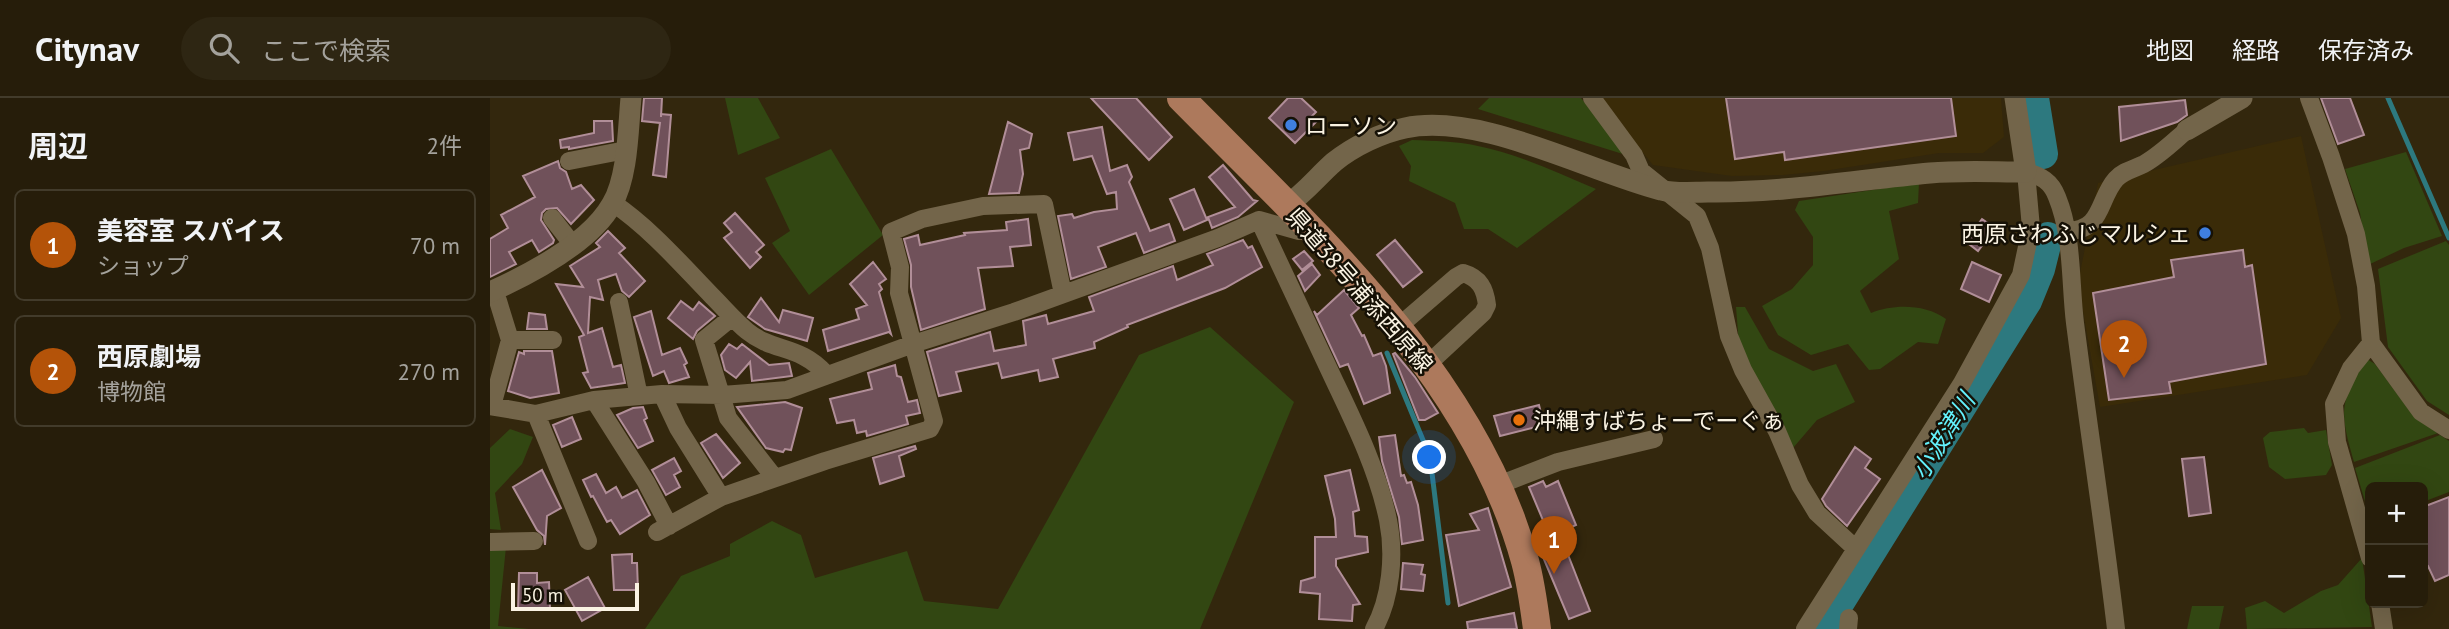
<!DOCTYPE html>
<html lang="ja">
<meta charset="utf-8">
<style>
:root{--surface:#261d0a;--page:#2e2613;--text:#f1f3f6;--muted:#a4a29c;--line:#423b2b;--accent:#b45309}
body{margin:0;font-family:"PT Sans","Noto Sans JP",sans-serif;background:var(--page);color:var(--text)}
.controls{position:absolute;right:21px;bottom:21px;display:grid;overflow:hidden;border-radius:10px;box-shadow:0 7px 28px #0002}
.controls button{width:63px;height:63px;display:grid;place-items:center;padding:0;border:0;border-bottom:2px solid var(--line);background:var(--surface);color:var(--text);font:35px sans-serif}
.scale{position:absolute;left:21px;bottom:18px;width:128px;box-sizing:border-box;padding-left:7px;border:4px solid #faf3e3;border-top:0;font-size:19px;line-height:24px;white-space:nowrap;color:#faf3e3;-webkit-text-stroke:5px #161106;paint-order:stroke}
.you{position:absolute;left:940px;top:360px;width:24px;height:24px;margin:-18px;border:5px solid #fff;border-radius:50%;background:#1a73e8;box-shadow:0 0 0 10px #1a73e833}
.badge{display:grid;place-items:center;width:46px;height:46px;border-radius:50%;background:var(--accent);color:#fff;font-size:23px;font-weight:700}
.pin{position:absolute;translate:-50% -58px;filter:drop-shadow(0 2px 4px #0008)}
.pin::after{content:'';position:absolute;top:37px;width:24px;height:21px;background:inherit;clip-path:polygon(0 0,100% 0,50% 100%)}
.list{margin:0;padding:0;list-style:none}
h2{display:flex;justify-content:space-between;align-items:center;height:91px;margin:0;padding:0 28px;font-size:30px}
h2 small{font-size:23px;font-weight:400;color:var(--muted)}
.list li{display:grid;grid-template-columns:46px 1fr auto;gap:21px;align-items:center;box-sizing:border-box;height:112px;margin:0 14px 14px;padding:0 14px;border:2px solid var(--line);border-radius:10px}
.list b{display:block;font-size:26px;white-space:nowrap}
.list p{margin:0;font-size:23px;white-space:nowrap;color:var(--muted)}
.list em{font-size:23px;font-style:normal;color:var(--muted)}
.icon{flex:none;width:38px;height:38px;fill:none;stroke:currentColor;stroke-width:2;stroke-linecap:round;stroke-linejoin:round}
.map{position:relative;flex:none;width:1959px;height:531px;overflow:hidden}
header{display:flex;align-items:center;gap:42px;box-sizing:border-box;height:98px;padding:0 35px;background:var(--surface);border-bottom:2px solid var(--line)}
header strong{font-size:33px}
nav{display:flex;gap:38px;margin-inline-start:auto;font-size:24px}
.search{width:490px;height:63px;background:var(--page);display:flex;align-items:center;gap:18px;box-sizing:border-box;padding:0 24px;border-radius:38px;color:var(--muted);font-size:26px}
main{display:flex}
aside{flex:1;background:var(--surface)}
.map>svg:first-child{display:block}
.built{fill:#3a2b08}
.green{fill:#324712}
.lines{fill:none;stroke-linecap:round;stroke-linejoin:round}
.stream{stroke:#2d797f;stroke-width:5}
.river{stroke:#2d797f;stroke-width:30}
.building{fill:#70515a;stroke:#b18e98;stroke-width:2}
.minor{stroke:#73654a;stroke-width:18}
.tertiary{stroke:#73654a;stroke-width:21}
.primary{stroke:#ad795c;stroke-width:28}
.shop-dot{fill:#3f7fe0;stroke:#161106;stroke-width:2.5}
.food-dot{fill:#e8710a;stroke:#161106;stroke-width:2.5}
.labels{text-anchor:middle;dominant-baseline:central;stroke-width:5;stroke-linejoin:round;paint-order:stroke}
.poi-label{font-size:23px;fill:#faf3e3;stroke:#161106;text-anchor:start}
.street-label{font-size:23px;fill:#faf3e3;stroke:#161106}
.water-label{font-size:24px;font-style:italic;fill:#63f1fc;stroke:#161106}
</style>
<header>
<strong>Citynav</strong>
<div class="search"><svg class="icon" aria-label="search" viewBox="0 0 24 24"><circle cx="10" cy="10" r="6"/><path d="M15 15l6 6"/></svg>ここで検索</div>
<nav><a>地図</a><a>経路</a><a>保存済み</a></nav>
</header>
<main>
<aside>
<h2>周辺<small>2件</small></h2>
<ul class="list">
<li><span class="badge">1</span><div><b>美容室 スパイス</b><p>ショップ</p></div><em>70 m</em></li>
<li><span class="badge">2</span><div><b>西原劇場</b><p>博物館</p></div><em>270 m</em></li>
</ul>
</aside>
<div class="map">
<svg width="1959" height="531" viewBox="0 0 1959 531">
<rect width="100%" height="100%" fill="#33270d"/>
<path class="built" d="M1108 0H1511L1514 39 1493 55H1449L1334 73 1293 77 1242 78 1163 67Z
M1811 38 1851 220 1817 277 1610 309 1588 185 1608 85Z"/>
<path class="green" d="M235 0H268L290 40 248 57Z
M999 0H1091L1136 57 988 11Z
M922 42C944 43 966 43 988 48 1028 56 1068 75 1106 91L1027 150 998 131H974L965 105 919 83 921 68 909 48Z
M341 51 393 137 319 197 282 145 300 133 275 80Z
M1916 54 1952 138 1914 150 1878 167 1870 115 1855 71Z
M1429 85 1428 105 1399 113 1409 161 1370 193 1381 215C1404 206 1435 206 1456 221L1448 246 1428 244 1390 271 1379 272 1358 246 1321 257 1288 237 1272 208 1302 191 1323 167V139L1305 112 1309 103Z
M1956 143 1959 147V317L1937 303 1898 249 1888 171Z
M1246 209H1255L1279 251 1323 273 1346 266 1365 304 1327 322 1303 350 1249 247Z
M720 229 804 304 710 531H155L191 478 240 458V446L282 423 311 437 325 480 417 453 434 503 508 511 649 257Z
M1877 261 1885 266 1925 320 1948 335 1864 364C1850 315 1848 305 1877 261Z
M1814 330 1818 335 1836 332 1842 367 1836 377 1795 381 1779 369 1773 340 1780 334Z
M20 331 43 339 32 366 5 395 11 432 0 431V350Z
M1950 337 1959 343V394L1933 404V389H1880V420L1865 370Z
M0 449H16L8 528 39 531H0Z
M1872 460 1882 529 1757 531 1755 510 1775 503 1794 515 1831 493 1848 487Z
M1702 508H1734L1729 531H1697Z"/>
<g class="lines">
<path class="stream" d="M1898 0 1959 140
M897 255 940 359 958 505"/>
<path class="river" d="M1544 0 1553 56
M1333 531 1537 203 1550 171 1558 139"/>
</g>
<path class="building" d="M154 0H172L171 19V16L181 17 176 79 163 77 170 25 152 23Z
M601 0H646L682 39 659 62Z
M798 0H811L826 14 822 18 827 23 805 45 779 20Z
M1236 0H1461L1466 38 1295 62 1294 54 1245 61Z
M1831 0H1860L1874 37 1848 46Z
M1695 2 1697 17 1687 24 1631 43 1629 9Z
M104 23H122L123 43 79 51V49L71 50 70 42 104 35Z
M518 24 542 36 539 50 530 52 533 76 529 95 499 96Z
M612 29 620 73 637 67 642 79 639 84 660 133 679 126 685 143 654 155 646 135 608 149 616 169 581 181 568 118 582 116 584 120 604 114 627 111 626 94 617 96 602 58 584 62 578 35Z
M68 63 70 70 76 74 82 91 91 87 104 102 81 126 67 110 56 111 52 115 51 122 64 142 63 145 49 154 42 142 19 154 26 166 0 179V141L18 130 11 117 45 99 33 78Z
M733 67 763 102 767 103 748 119 722 130 718 119 745 109 719 79Z
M704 91 717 122 694 132 680 101Z
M245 115 274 147 266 154 271 159 260 170 234 140 242 134 234 125Z
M538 121 541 147 520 149 523 168 488 170 495 211 431 232 421 189V167L414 141 428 137 430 147 475 137 474 135 517 132 516 124Z
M1492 121 1505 130 1488 153 1475 143Z
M118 133 135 150 129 155 155 183 139 199 132 193 126 176 108 182 113 202 100 199 98 235 112 230 123 269 131 267 135 285 101 290 93 275 98 274 89 239 94 237 66 186 93 189 80 168 110 149 106 145Z
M753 142 758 150 762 148 772 169 735 190 637 227 638 229 604 244 605 250 563 261 568 279 550 283 548 272 512 280 508 265 466 274 471 293 449 298 437 254 500 234 504 253 536 247 533 223 556 217 558 226 604 213 599 199 683 168 687 182 723 167 717 156Z
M905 142 932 174 913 189 887 157Z
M1753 152 1755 169 1762 167 1776 266 1679 284 1681 295 1619 302 1603 195 1684 179 1681 162Z
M814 153 823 163 812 172 803 161Z
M383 164 396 181 389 186 392 191 389 194 401 236 399 234 338 253 333 232 369 221 366 211 377 207 360 186Z
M1482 164 1511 177 1499 204 1471 191Z
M822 166 830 177 815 193 808 178Z
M854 192 869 210 861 217 872 238 874 237 883 258 891 255 896 268 900 295 874 306 858 266 850 269 824 213 827 217Z
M271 200 289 224 293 212 323 220 317 243 275 231 258 219Z
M191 203 203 212 209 204 225 218 207 233 203 241 178 220Z
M161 213 172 257 190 250 197 265 194 267 199 279 179 285 174 273 163 278 144 219Z
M39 215 55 217 57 231H37Z
M239 246 247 251 252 246 279 267 299 265 302 278 262 283 260 264 246 280 235 272 231 257Z
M34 253H62L69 295 40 300 18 293 29 254 34 256Z
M905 255 925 279 948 315 935 322H929L903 256Z
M405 267 407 278 411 279 418 304 427 302 430 315 416 318 418 326 377 338 376 333 367 335 364 322 347 325 340 301 382 291 378 275Z
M295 304 312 310 301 352 295 351 293 354 276 350 247 309Z
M1049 307 1054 327 1010 338 1004 318Z
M153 309 157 320 154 322 163 343 148 350 127 317 143 310Z
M82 319 91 341 72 349 63 327Z
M226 336 250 365 233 380 211 345Z
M905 337 911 378 914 377 917 385 921 384 928 407 933 442 912 446 909 419 892 363 889 339Z
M425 348 426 351 409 358 414 378 390 386 383 360Z
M1365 349 1381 361 1375 370 1390 381 1357 428 1336 408 1332 401Z
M1714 359 1721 415 1699 418 1692 361Z
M184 360 191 373 184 377 190 389 176 397 162 372Z
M52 372 71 410 57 418 55 447 54 438 47 432 23 389Z
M860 372 869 412 863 414 865 438 877 439 878 454 846 461V468L870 506 863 507 862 523 829 521 830 496 810 494 811 483 825 479V439H846L845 421 835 378Z
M106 376 116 395 126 389 132 400 147 392 160 417 130 436 121 422 117 424 103 398 101 399 93 382Z
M1053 383 1056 389 1068 383 1086 427 1060 439 1039 389Z
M1959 399V477L1945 483 1938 468 1933 470V409Z
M998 410 1021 489 969 508 956 437 989 432 980 416Z
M1075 449 1100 513 1079 521 1053 459Z
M142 456V465H147L148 492H124L122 457Z
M913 465 933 467 931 476 935 477 933 493 911 491Z
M29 475H47V485L59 484 60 511 28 512Z
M98 479 115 510 92 523 75 492Z
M1024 515 1027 531H978L977 524Z"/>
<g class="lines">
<path class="minor" d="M1102 0 1144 57 1151 73 1207 118 1220 150 1239 238 1253 272 1287 333 1310 387 1327 415 1366 451
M1819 0 1841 59 1866 136 1876 188 1881 245 1931 314 1959 332
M79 63 136 52
M123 105C160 130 191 166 222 198 234 210 244 222 257 233 284 255 309 246 336 276
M62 120 83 147
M769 122C794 175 819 229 844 282 865 326 888 373 898 422 905 457 901 500 884 531
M1577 133C1613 133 1608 101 1626 81 1633 73 1644 71 1654 66 1670 57 1683 44 1697 32
M129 204 149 298
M241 220 214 242 238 320 284 379
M908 229 966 179 973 175C990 180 995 191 997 207L993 215 937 267
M20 242H63
M172 296 188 330 231 399
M104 302 156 384 179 428
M0 308 46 316 104 302 172 296 232 297 297 292 423 246 524 214 728 140 769 122 809 133 803 120
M2 308 20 242 8 203 2 193
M46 316 98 443
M1006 388 1068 364 1164 341
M167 434 231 399 335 363 440 331 444 323 409 195 410 169 401 134 432 121 493 108 554 106 573 196
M0 444 44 443
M1880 460 1847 344 1844 306 1861 270 1881 245
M1890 505 1894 531
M1315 531 1472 285 1531 177 1541 130 1536 74C1551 78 1561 83 1567 99 1583 138 1580 184 1585 225 1598 327 1614 429 1626 531
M1358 531 1359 520"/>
<path class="tertiary" d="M1697 32 1752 0
M797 107C815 95 828 78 844 64 864 48 891 35 915 30 990 14 1097 73 1171 92 1185 96 1203 94 1218 94 1293 95 1366 82 1440 75 1471 72 1504 74 1536 74L1525 0
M0 194C40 176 100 145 122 106 138 79 138 31 141 0"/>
<path class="primary" d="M691 0C822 133 984 277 1035 463 1041 485 1044 508 1047 531"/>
</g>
<g class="shop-dot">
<circle cx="801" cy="27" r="7"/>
<circle cx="1715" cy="135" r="7"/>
</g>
<circle class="food-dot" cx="1029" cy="322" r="7"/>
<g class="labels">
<g class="poi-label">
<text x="815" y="27">ローソン</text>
<text x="1701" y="135" text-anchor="end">西原さわふじマルシェ</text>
<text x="1043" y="322">沖縄すばちょーでーぐぁ</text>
</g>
<g class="street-label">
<text transform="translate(870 192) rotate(49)">県道38号浦添西原線</text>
</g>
<g class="water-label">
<text transform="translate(1453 338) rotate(-58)">小波津川</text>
</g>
</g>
</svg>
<div class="controls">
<button>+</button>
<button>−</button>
</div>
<div class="scale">50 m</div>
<div class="you"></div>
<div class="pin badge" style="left:1064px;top:476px">1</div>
<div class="pin badge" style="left:1634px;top:280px">2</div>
</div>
</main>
